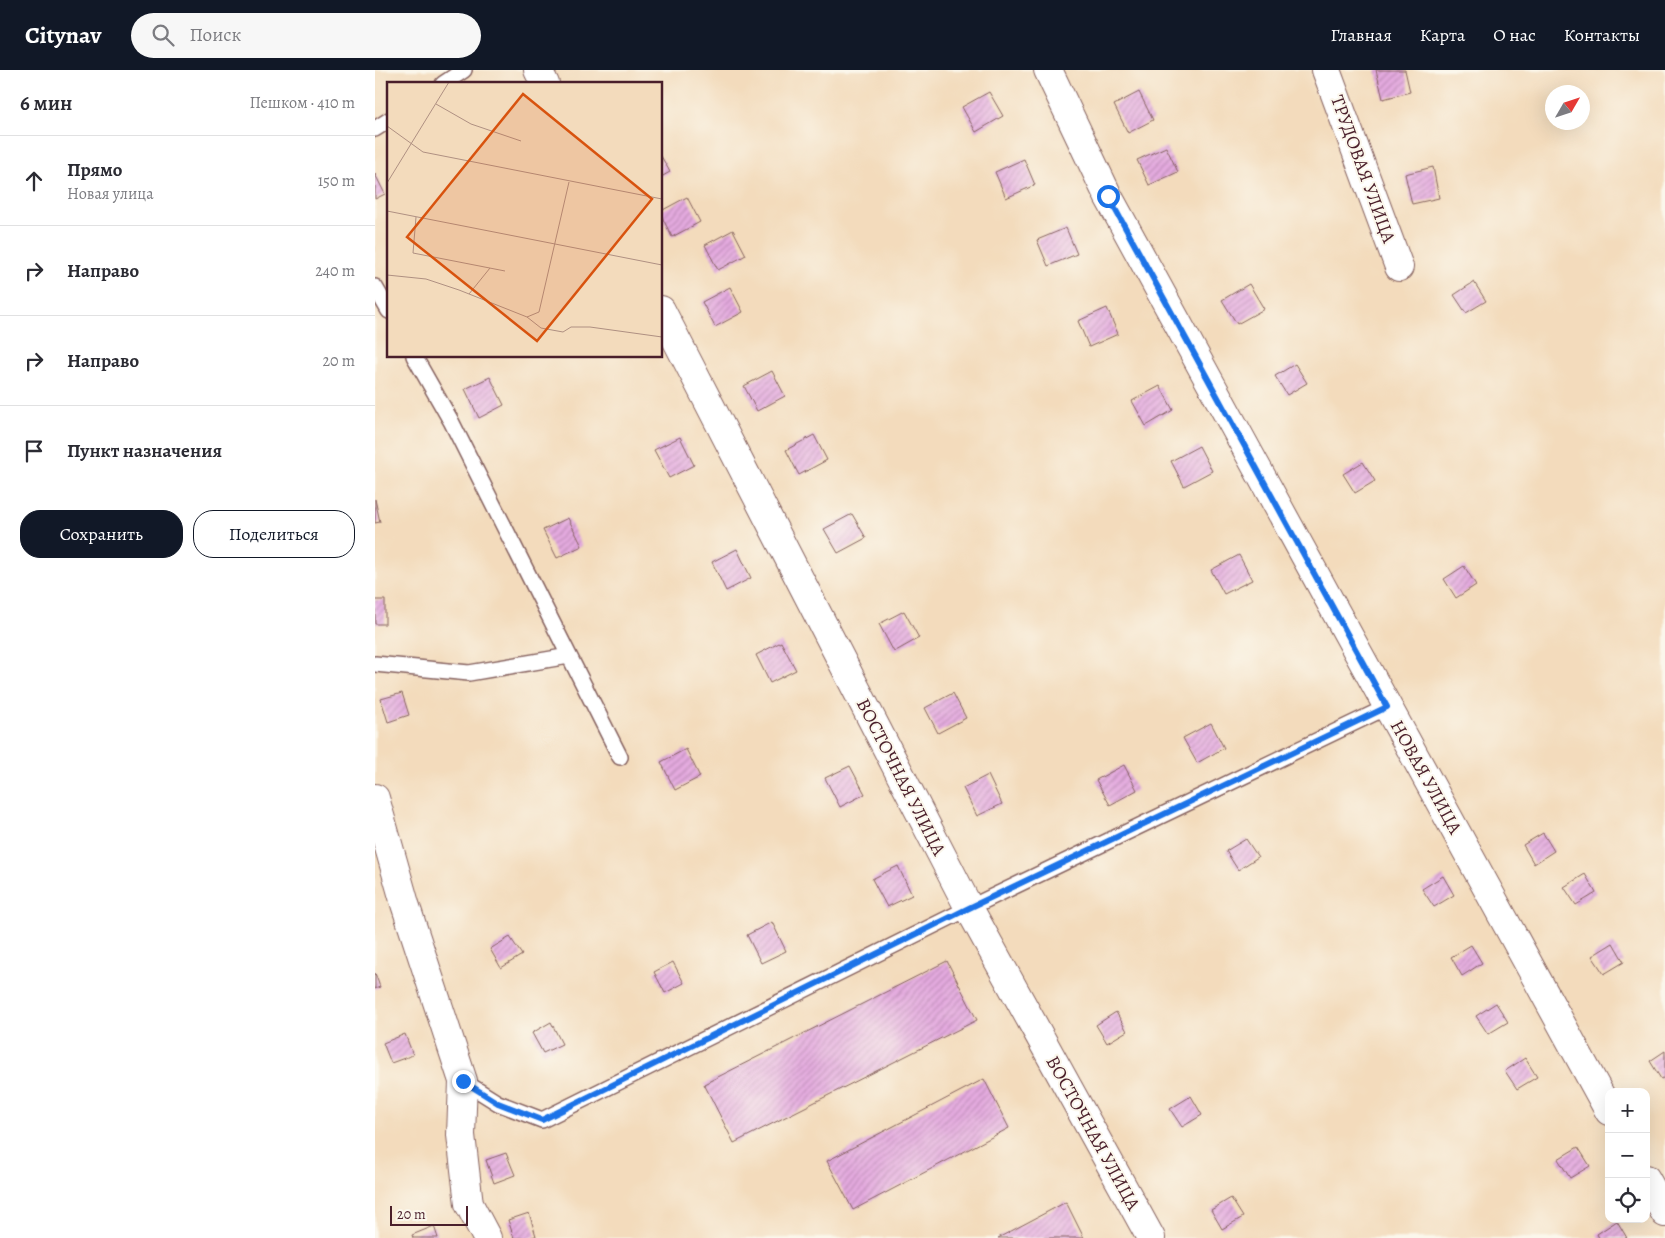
<!DOCTYPE html>
<html lang="ru">
<meta charset="utf-8">
<style>
:root{--surface:#fff;--page:#f7f7f7;--text:#2b2b33;--muted:#7c7c81;--line:#e1e1e2;--accent:#111827}
body{margin:0;font-family:Alegreya,serif;background:var(--page);color:var(--text)}
.controls{position:absolute;right:15px;bottom:15px;display:grid;overflow:hidden;border-radius:10px;box-shadow:0 5px 20px #0002}
.controls button{width:45px;height:45px;display:grid;place-items:center;padding:0;border:0;border-bottom:1px solid var(--line);background:var(--surface);color:var(--text);font:25px sans-serif}
.compass{position:absolute;left:1170px;top:15px;width:45px;height:45px;border-radius:50%;background:var(--surface);box-shadow:0 5px 20px #0002;rotate:51deg}
.scale{position:absolute;left:15px;bottom:12px;width:78px;box-sizing:border-box;padding-left:5px;border:2px solid #4a1f2b;border-top:0;font-size:14px;line-height:18px;white-space:nowrap;color:#4a1f2b;-webkit-text-stroke:4px #fbf7ec;paint-order:stroke}
.stop{position:absolute;width:15px;height:15px;margin:-11px;border:4px solid #1a73e8;border-radius:50%;background:#fff}
.stop.end{background:#1a73e8;border-color:#fff;box-shadow:0 1px 5px #0008}
.list{margin:0;padding:0;list-style:none}
h2{display:flex;justify-content:space-between;align-items:center;height:65px;margin:0;padding:0 20px;font-size:21px}
h2 small{font-size:16px;font-weight:400;color:var(--muted)}
.list li{display:grid;grid-template-columns:32px 1fr auto;gap:15px;align-items:center;box-sizing:border-box;height:90px;padding:0 20px;border-top:1px solid var(--line)}
.list b{display:block;font-size:19px;white-space:nowrap}
.list p{margin:0;font-size:16px;white-space:nowrap;color:var(--muted)}
.list em{font-size:16px;font-style:normal;color:var(--muted)}
.actions{display:flex;gap:10px;padding:15px 20px}
.actions a{flex:1;padding:11px 0;border:1px solid var(--accent);border-radius:20px;text-align:center;font-size:18px;color:var(--accent)}
.actions .main{background:var(--accent);color:#fff}
.icon{flex:none;width:28px;height:28px;fill:none;stroke:currentColor;stroke-width:2;stroke-linecap:round;stroke-linejoin:round}
.map{position:relative;flex:none;width:1290px;height:1168px;overflow:hidden}
header{display:flex;align-items:center;gap:30px;box-sizing:border-box;height:70px;padding:0 25px;background:var(--accent);color:#fff}
header strong{font-size:24px}
nav{display:flex;gap:28px;margin-inline-start:auto;font-size:18px}
.search{width:350px;height:45px;background:var(--page);display:flex;align-items:center;gap:12px;box-sizing:border-box;padding:0 18px;border-radius:28px;color:var(--muted);font-size:19px}
main{display:flex}
aside{flex:1;background:var(--surface)}
.map>svg:first-child{display:block}
.building{fill:url(#building-hatch)}
.lines{fill:none;stroke-linecap:round;stroke-linejoin:round}
.lane-casing{stroke:#85615e;stroke-width:18}
.street-casing{stroke:#85615e;stroke-width:30}
.lane{stroke:#fff;stroke-width:15}
.street{stroke:#fff;stroke-width:28}
.route{stroke:#1a73e8;stroke-width:6}
.labels{text-anchor:middle;dominant-baseline:central;stroke-width:4;stroke-linejoin:round;paint-order:stroke}
.street-label{font-size:19px;fill:#4a1f2b;stroke:#fbf7ec}
.inset-road{fill:none;stroke:#af9082;stroke-width:1}
.view{fill:#d8530f;fill-opacity:0.15;stroke:#d8530f;stroke-width:2.5}
.inset-edge{fill:none;stroke:#4a1f2b;stroke-width:2.5}
</style>
<header>
<strong>Citynav</strong>
<div class="search"><svg class="icon" aria-label="search" viewBox="0 0 24 24"><circle cx="10" cy="10" r="6"/><path d="M15 15l6 6"/></svg>Поиск</div>
<nav><a>Главная</a><a>Карта</a><a>О нас</a><a>Контакты</a></nav>
</header>
<main>
<aside>
<h2>6 мин<small>Пешком · 410 m</small></h2>
<ul class="list">
<li><svg class="icon" aria-label="ahead" viewBox="0 0 24 24"><path d="M12 20V5M6 11l6-6 6 6"/></svg><div><b>Прямо</b><p>Новая улица</p></div><em>150 m</em></li>
<li><svg class="icon" aria-label="right" viewBox="0 0 24 24"><path d="M7 20v-9h11M14 6l5 5-5 5"/></svg><div><b>Направо</b></div><em>240 m</em></li>
<li><svg class="icon" aria-label="right" viewBox="0 0 24 24"><path d="M7 20v-9h11M14 6l5 5-5 5"/></svg><div><b>Направо</b></div><em>20 m</em></li>
<li><svg class="icon" aria-label="arrive" viewBox="0 0 24 24"><path d="M6 21V4h12l-3 4 3 4H6"/></svg><div><b>Пункт назначения</b></div></li>
</ul>
<div class="actions"><a class="main">Сохранить</a><a>Поделиться</a></div>
</aside>
<div class="map">
<svg width="1290" height="1168" viewBox="0 0 1290 1168">
<defs>
<pattern id="building-hatch" width="6" height="6" patternUnits="userSpaceOnUse" patternTransform="scale(1.25)"><rect width="6" height="6" fill="#e4aadf"/><path d="M-1 1l2-2M0 6l6-6M5 7l2-2" fill="none" stroke="#bb8ab5"/></pattern>
</defs>
<rect width="100%" height="100%" fill="#fbf7ec"/>
<filter id="ink" filterUnits="userSpaceOnUse"><feTurbulence type="fractalNoise" baseFrequency=".02" numOctaves="2"/><feDisplacementMap in="SourceGraphic" scale="10" xChannelSelector="R" yChannelSelector="G"/><feConvolveMatrix kernelMatrix="1 2 1 2 8 2 1 2 1" color-interpolation-filters="sRGB"/></filter>
<filter id="wash" filterUnits="userSpaceOnUse"><feTurbulence type="fractalNoise" baseFrequency=".0096" numOctaves="4" result="noise"/><feDisplacementMap in="SourceGraphic" scale="20" xChannelSelector="R" yChannelSelector="G"/><feGaussianBlur stdDeviation="1.12" result="paint"/><feColorMatrix in="noise" values="0 0 0 0 0 0 0 0 0 0 0 0 0 0 0 0 0 1.4 0 .05"/><feComposite in="paint" operator="in"/></filter>
<g filter="url(#wash)">
<rect width="100%" height="100%" fill="#f3dbbc"/>
<g id="blocks">
<path class="building" d="M1001 0H1030L1035 22 1008 29Z
M614 22 628 46 601 62 587 37Z
M764 22 778 50 753 63 739 35Z
M791 77 803 102 774 115 762 90Z
M286 86 295 102 286 107Z
M649 89 660 115 631 128 620 102Z
M1058 97 1064 128 1037 134 1030 104Z
M0 104 10 124 0 129Z
M312 127 325 152 297 167 286 145V141Z
M691 158 702 184 673 196 662 170Z
M358 160 371 185 343 200 330 175Z
M1099 212 1111 231 1091 243 1079 225Z
M874 214 889 239 862 254 847 230Z
M355 217 368 242 340 257 327 232Z
M732 238 743 264 714 277 703 251Z
M920 294 932 313 912 325 900 306Z
M397 301 410 326 382 341 369 316Z
M115 307 129 335 104 348 90 319Z
M785 316 798 340 771 356 757 331Z
M439 365 452 390 424 405 411 380Z
M305 367 319 395 294 408 279 380Z
M824 376 837 401 809 416 796 391Z
M988 392 1000 411 980 423 968 404Z
M0 429 5 452 0 453Z
M477 444 491 468 463 483 449 459Z
M193 448 207 476 182 488 168 460Z
M362 479 376 508 351 521 337 492Z
M864 485 877 510 849 524 836 500Z
M1089 496 1101 515 1081 528 1069 509Z
M0 530H10V554H0Z
M529 541 544 568 519 582 504 554Z
M406 572 421 600 395 613 381 585Z
M27 623 34 645 13 652 6 629Z
M578 623 591 648 563 663 550 638Z
M836 653 849 678 822 693 808 668Z
M311 679 325 707 300 720 286 692Z
M749 695 762 720 735 735 721 710Z
M475 696 490 724 465 737 450 708Z
M613 705 627 734 602 746 588 718Z
M1168 763 1179 781 1159 794 1148 775Z
M871 769 883 787 863 800 851 781Z
M523 796 537 825 512 837 497 809Z
M1210 804 1221 823 1201 835 1189 817Z
M1068 806 1079 825 1059 837 1047 819Z
M397 852 411 881 386 893 372 865Z
M135 867 147 885 126 898 115 879Z
M1238 873 1249 892 1229 904 1217 886Z
M1096 875 1107 893 1087 906 1076 887Z
M572 891 602 950 359 1073 329 1014Z
M298 892 309 913 290 923 279 902Z
M0 903 5 917 0 919Z
M1121 933 1133 952 1113 964 1101 946Z
M741 942 752 961 732 973 721 955Z
M176 952 187 974 168 983 157 963Z
M30 964 38 985 16 993 8 973Z
M1290 981V1007L1286 1009 1275 991Z
M1150 988 1162 1007 1142 1019 1130 1001Z
M609 1009 634 1058 478 1140 452 1091Z
M816 1026 827 1045 807 1057 795 1039Z
M1203 1077 1215 1096 1195 1108 1183 1089Z
M131 1083 140 1105 119 1113 111 1090Z
M856 1128 868 1147 847 1159 836 1140Z
M691 1132 709 1168H623Z
M154 1143 161 1166 154 1168H139L133 1150Z
M1242 1151 1252 1168H1224L1222 1164Z
M59 1156 63 1168H38L37 1165Z"/>
</g>
</g>
<g filter="url(#ink)">
<use href="#blocks" fill-opacity="0" stroke="#85615e" stroke-width="1"/>
<g class="lines">
<g class="lane-casing">
<path id="lane" d="M68 14 89 0
M0 59 14 50
M0 217 14 241
M39 286 76 351 245 687
M0 594 94 603 194 586
M88 1011 123 1033 167 1050 594 838 1012 637"/>
</g>
<g class="street-casing">
<path id="street" d="M163 0 170 14
M673 0 733 126 1234 1041
M951 0 1024 197
M286 240 594 838 776 1168
M0 728 30 834 88 1011 86 1065 94 1134 112 1168
M1271 1109 1290 1143"/>
</g>
<use href="#lane" class="lane"/>
<use href="#street" class="street"/>
</g>
</g>
<g class="lines" filter="url(#ink)">
<path class="route" d="M88 1011 123 1033 167 1050 594 838 1012 637 733 126"/>
</g>
<g class="labels">
<g class="street-label">
<text transform="translate(988 99) rotate(70)">ТРУДОВАЯ УЛИЦА</text>
<text transform="translate(526 707) rotate(63)">ВОСТОЧНАЯ УЛИЦА</text>
<text transform="translate(1051 707) rotate(61)">НОВАЯ УЛИЦА</text>
<text transform="translate(718 1063) rotate(61)">ВОСТОЧНАЯ УЛИЦА</text>
</g>
</g>
<g transform="translate(12 12)">
<rect width="275" height="275" fill="#f3dbbc"/>
<path class="inset-road" d="M49 22 84 42 134 59M0 44 36 70 275 117M0 101 62 0M0 129 275 183M29 135 26 171 118 189M0 193 39 197 72 208 140 235 154 246 176 250 184 245H203L275 255M82 212 103 186M140 235 152 230 182 100"/>
<path class="view" d="M136 12 265 117 150 259 20 155Z"/>
<rect width="275" height="275" class="inset-edge"/>
</g>
</svg>
<div class="controls">
<button>+</button>
<button>−</button>
<button><svg class="icon" aria-label="locate" viewBox="0 0 24 24"><circle cx="12" cy="12" r="6"/><path d="M12 2v4M12 18v4M2 12h4M18 12h4"/></svg></button>
</div>
<svg class="compass" viewBox="-18 -18 36 36"><path d="M0-13l5 13h-10z" fill="#e53935"/><path d="M0 13l5-13h-10z" fill="#7c7c81"/></svg>
<div class="scale">20 m</div>
<div class="stop" style="left:733px;top:126px"></div>
<div class="stop end" style="left:88px;top:1011px"></div>
</div>
</main>
